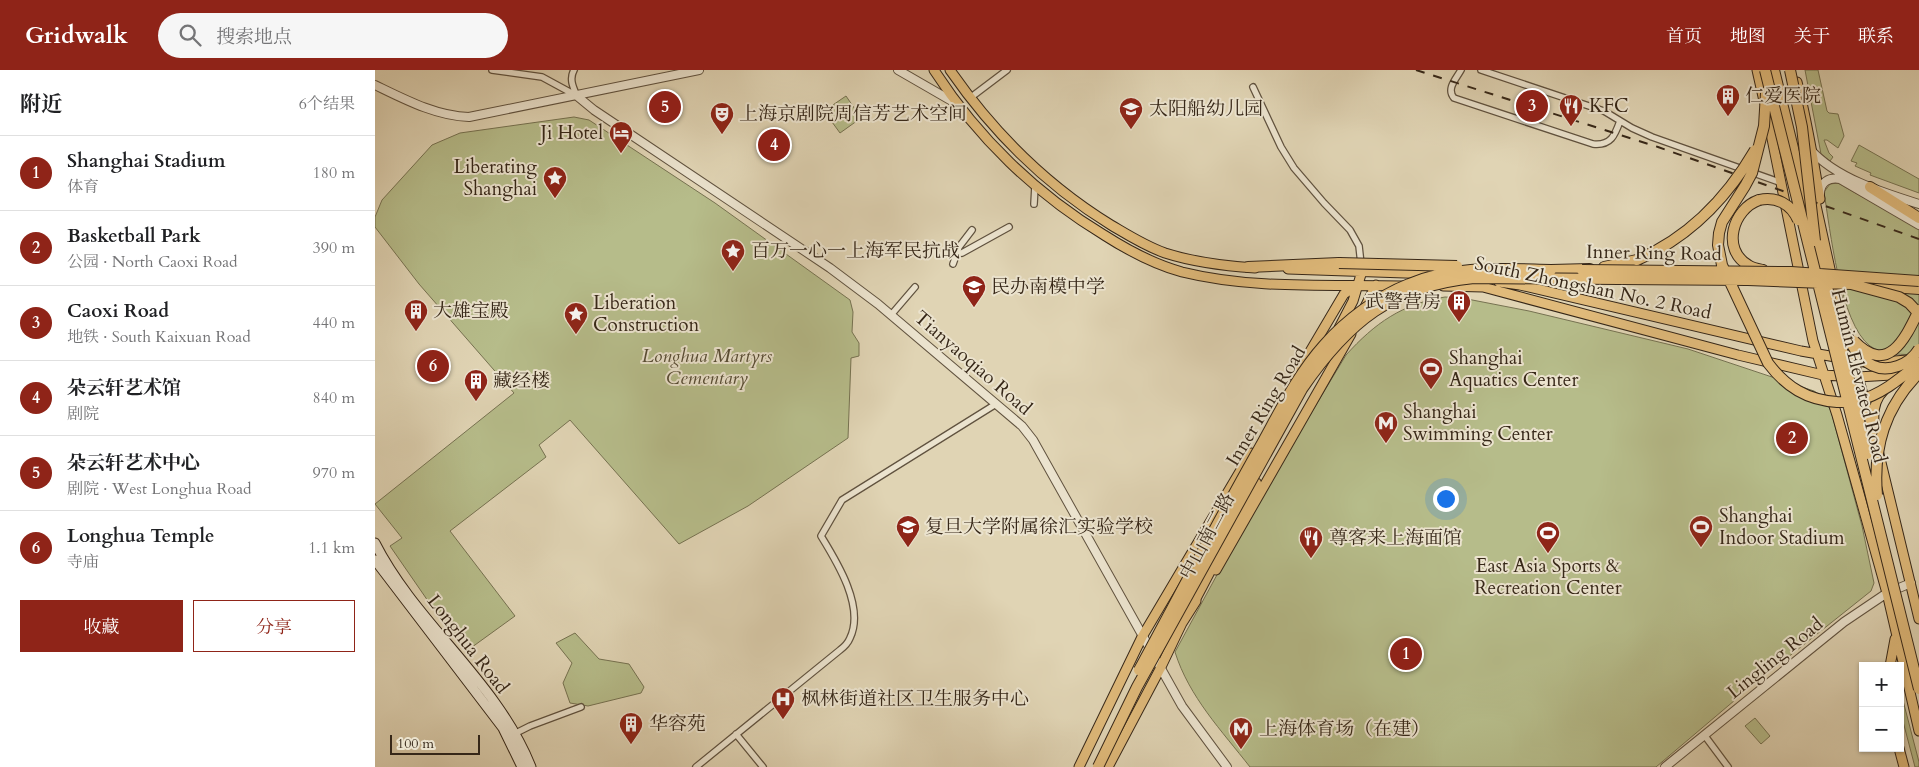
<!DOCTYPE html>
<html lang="zh">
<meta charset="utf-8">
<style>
:root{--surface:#fff;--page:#f6f6f6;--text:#202124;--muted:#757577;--line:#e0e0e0;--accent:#8f2418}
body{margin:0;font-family:Cardo,"Noto Serif SC",serif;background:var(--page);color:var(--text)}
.controls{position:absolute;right:15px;bottom:15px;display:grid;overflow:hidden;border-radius:0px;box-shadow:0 1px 4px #0004}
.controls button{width:45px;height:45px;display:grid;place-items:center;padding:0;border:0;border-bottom:1px solid var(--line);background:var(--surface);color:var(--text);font:25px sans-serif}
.scale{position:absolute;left:15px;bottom:12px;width:90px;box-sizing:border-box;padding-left:5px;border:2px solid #362718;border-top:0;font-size:14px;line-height:18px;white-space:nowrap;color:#362718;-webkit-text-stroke:4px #ebe3ce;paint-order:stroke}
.you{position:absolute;left:1070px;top:428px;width:18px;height:18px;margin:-12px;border:4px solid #fff;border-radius:50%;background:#1a73e8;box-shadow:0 0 0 8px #1a73e833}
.badge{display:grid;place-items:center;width:32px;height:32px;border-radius:50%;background:var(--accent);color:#fff;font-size:16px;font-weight:700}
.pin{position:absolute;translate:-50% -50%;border:2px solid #fff;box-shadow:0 1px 5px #0006}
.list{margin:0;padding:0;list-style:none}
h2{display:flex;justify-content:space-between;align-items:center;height:65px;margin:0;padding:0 20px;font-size:21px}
h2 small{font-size:16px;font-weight:400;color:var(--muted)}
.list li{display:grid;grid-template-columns:32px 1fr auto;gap:15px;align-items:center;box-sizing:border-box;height:75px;padding:0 20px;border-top:1px solid var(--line)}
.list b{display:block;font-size:19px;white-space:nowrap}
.list p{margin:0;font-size:16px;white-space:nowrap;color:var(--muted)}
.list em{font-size:16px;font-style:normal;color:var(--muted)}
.actions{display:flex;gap:10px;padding:15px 20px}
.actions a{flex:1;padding:11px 0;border:1px solid var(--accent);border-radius:0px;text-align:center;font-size:18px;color:var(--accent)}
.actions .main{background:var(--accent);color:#fff}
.icon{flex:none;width:28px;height:28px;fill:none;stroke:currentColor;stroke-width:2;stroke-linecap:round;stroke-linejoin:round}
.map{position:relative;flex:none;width:1544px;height:697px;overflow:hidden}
header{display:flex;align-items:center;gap:30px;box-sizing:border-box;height:70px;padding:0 25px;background:var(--accent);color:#fff}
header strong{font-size:24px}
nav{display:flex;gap:28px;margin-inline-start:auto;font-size:18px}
.search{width:350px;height:45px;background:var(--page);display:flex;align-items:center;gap:12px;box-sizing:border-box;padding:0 18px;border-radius:28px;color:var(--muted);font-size:19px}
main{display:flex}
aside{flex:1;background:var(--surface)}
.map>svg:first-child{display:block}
.green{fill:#b6bc8a;stroke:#767251}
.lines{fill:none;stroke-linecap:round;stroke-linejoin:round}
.minor-casing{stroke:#60523f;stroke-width:8}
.tertiary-casing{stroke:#60523f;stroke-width:10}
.secondary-casing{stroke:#362718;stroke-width:11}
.primary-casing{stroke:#362718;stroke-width:11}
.trunk-casing{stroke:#362718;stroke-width:12}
.minor{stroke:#ebe3ce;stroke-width:5.5}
.tertiary{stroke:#ebe3ce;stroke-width:8}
.secondary{stroke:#ebe3ce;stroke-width:9}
.primary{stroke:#e0ba7a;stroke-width:9}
.trunk{stroke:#e0ba7a;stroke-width:10}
.rail{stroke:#362718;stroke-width:2;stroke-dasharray:9 9;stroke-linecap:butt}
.trunk-bridge-casing{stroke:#362718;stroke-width:12;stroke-linecap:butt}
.trunk-bridge{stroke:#e0ba7a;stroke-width:10}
.labels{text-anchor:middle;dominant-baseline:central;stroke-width:4;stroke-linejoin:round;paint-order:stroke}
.poi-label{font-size:19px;fill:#362718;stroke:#ebe3ce;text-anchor:start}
.street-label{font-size:19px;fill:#362718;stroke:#ebe3ce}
.park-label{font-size:19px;font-style:italic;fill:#564c34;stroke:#ebe3ce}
</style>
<header>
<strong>Gridwalk</strong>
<div class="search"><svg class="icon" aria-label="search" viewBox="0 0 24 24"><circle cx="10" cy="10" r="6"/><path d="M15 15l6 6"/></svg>搜索地点</div>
<nav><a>首页</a><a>地图</a><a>关于</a><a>联系</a></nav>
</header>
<main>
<aside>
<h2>附近<small>6个结果</small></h2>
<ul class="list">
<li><span class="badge">1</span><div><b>Shanghai Stadium</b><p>体育</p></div><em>180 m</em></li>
<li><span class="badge">2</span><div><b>Basketball Park</b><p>公园 · North Caoxi Road</p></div><em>390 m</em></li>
<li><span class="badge">3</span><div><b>Caoxi Road</b><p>地铁 · South Kaixuan Road</p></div><em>440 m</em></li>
<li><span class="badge">4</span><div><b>朵云轩艺术馆</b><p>剧院</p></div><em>840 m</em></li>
<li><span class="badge">5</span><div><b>朵云轩艺术中心</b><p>剧院 · West Longhua Road</p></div><em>970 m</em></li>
<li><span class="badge">6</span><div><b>Longhua Temple</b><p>寺庙</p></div><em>1.1 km</em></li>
</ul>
<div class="actions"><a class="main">收藏</a><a>分享</a></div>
</aside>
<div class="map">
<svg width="1544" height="697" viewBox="0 0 1544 697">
<rect width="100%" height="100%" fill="#e0d4b4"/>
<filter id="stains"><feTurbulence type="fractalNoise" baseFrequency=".004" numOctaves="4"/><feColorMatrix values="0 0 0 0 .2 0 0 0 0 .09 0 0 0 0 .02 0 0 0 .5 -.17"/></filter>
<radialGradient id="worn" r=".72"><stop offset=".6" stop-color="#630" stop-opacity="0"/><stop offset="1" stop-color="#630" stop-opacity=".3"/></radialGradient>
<path class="green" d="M1430 0H1443L1452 41 1454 43 1463 44 1469 66 1463 78 1452 70H1449L1454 83 1458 87 1455 91 1446 84Z
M471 26 486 48 465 63 449 41Z
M199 47 214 50 340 133 475 230 478 242 477 262 484 273V286L476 288 473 368 373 436 304 474 195 350 164 375 171 387 75 461 140 546 93 580 53 531 15 476 27 468 0 434 139 323 44 214 0 157V147L7 130 57 75 85 63Z
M1484 75 1544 109V123L1495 105 1496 103 1480 96 1482 93 1476 91Z
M1463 113 1544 159V284C1529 285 1508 285 1495 276 1465 253 1455 159 1449 122L1455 114Z
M1070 227 1087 228 1154 241 1313 279 1439 321 1448 327 1456 341 1487 456 1499 513 1496 521 1373 619 1281 697H875C847 661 814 627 800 582L874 446 971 285C1000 253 1027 234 1070 227Z
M200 563 224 589 254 594 269 617 266 623 213 636 195 633 188 613 197 593 181 573Z
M1525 619 1544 692V697H1540L1525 640Z
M1380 648 1395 666 1386 674 1370 656Z"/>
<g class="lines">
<g class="minor-casing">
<path id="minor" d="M117 0 167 7 202 26
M199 0C194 9 198 17 202 26
M1086 0C1081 9 1071 19 1079 28L1218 74C1236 76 1240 65 1245 51
M1106 0 1229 41 1257 58 1277 67 1407 113
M878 17 906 77 919 98 949 133 975 160 984 176 986 194
M595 28 632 0
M659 134 660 116
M587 183 634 157
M578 194 584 177 597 160
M516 245 540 217
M139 664 155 656 206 637
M361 664 388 697
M1330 666 1353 697
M321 697 465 580C469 577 473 573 475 568 490 537 462 492 446 466L467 430 621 334"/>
</g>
<g class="tertiary-casing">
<path id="tertiary" d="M523 0 582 34
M0 15C29 29 61 46 94 47L324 0
M202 26 219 40 455 198 503 234 647 356 658 370 807 636 852 697
M1435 79C1460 108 1509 123 1544 134
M1445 124C1445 112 1454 107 1465 109L1544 155
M1290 697 1469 552 1512 523 1536 513"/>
</g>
<g class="secondary-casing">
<path id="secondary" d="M0 473C41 554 122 611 156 697
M0 490 128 658 147 697"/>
</g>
<g class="primary-casing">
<path id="primary" d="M559 0C602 67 661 124 729 165 754 181 778 194 807 202 880 220 955 214 1030 216
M575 0C618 62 671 115 736 155 753 165 770 176 790 183 818 192 850 196 880 198
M1382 0 1389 31
M1422 12C1432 50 1438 89 1445 129
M1392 44 1438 271 1462 345 1512 523 1544 661
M1438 122 1457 208 1470 258
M913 199 1059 204
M1124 212 1145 215 1426 281 1495 293 1532 290
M1068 216 1108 217 1363 285 1448 305 1483 307 1533 304
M988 241 1001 215
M964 258 978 231 987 201
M1478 288 1502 376 1544 549
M920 307 969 224 982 215
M1499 351C1498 339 1500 329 1509 320
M841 500 976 264
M1515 596 1520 569
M1524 678 1529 697
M704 697 767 567 876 383
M733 697 785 599 807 553 821 531"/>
</g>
<g class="trunk-casing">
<path id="trunk" d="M1399 0 1433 140
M1495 117 1544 148
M1384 130C1358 139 1346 179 1373 195 1377 198 1383 199 1388 200
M1439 164 1450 209
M873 197 964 193
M1229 197 1262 190
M1176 200 1215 199
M1489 215 1544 219
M816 537 881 413"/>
</g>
<use href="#minor" class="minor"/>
<use href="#tertiary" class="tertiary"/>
<use href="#secondary" class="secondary"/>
<use href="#primary" class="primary"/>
<use href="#trunk" class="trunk"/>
<path class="rail" d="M1041 0 1283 77 1544 169"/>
<g class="trunk-bridge-casing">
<path id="trunk-bridge" d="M1390 0 1544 619
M1415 0 1427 57 1440 171
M1391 23 1389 56 1377 103 1370 116 1347 152 1344 163 1343 175 1347 195 1393 293C1411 317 1432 330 1462 332 1468 332 1475 333 1481 331 1505 326 1526 308 1544 293
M1384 130C1401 126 1416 134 1423 150
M1262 190C1313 168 1352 128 1380 80
M964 193 1082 196
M1207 200 1416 202 1544 211
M1450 209 1492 384
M1467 252C1475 277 1492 307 1523 296 1532 293 1539 287 1544 279
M1479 271C1513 306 1530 269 1544 240
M1502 425C1498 377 1510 337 1544 303
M764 600C804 526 843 451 885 377 904 343 922 305 949 275 971 250 1003 226 1034 214 1079 195 1128 199 1176 200
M723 697 762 617 927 319C973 252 1017 216 1099 208L1373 210 1476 214 1524 227 1534 233 1544 244"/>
</g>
<use href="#trunk-bridge" class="trunk-bridge"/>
</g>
<defs>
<g id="building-pin" transform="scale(1.25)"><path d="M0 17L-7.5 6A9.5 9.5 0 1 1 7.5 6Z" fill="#8f2418" stroke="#ebe3ce"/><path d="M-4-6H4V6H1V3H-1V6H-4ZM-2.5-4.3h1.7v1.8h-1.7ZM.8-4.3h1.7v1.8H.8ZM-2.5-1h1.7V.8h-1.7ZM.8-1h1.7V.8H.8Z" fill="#fff"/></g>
<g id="restaurant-pin" transform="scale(1.25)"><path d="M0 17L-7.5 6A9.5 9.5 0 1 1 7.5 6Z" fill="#8f2418" stroke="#ebe3ce"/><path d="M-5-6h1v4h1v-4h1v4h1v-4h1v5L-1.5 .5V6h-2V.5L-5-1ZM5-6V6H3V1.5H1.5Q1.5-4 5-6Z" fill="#fff"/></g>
<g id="school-pin" transform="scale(1.25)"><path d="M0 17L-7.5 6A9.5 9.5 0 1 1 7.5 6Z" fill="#8f2418" stroke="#ebe3ce"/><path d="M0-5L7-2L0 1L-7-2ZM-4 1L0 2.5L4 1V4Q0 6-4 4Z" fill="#fff"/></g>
<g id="theatre-pin" transform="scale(1.25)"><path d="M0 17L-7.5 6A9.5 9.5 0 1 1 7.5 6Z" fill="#8f2418" stroke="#ebe3ce"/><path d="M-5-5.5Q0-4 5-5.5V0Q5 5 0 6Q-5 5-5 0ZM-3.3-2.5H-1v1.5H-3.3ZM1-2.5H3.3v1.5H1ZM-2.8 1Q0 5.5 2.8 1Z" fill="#fff"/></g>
<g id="hotel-pin" transform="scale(1.25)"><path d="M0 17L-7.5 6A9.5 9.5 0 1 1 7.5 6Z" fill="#8f2418" stroke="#ebe3ce"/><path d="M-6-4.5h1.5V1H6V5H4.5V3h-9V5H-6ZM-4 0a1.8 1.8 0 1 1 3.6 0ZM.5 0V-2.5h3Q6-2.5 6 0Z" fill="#fff"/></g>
<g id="sight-pin" transform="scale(1.25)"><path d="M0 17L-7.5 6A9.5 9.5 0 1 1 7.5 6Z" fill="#8f2418" stroke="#ebe3ce"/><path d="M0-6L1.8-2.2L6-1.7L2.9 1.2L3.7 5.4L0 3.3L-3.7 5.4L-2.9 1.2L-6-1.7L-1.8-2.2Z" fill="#fff"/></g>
<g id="stadium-pin" transform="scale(1.25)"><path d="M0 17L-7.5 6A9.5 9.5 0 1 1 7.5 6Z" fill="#8f2418" stroke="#ebe3ce"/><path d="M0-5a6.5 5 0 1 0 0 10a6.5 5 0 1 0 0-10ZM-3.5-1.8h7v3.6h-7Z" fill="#fff"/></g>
<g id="metro-pin" transform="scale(1.25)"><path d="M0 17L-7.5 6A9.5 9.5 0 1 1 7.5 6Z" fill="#8f2418" stroke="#ebe3ce"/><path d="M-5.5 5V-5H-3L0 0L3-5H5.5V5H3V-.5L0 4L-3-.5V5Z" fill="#fff"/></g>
<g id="hospital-pin" transform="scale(1.25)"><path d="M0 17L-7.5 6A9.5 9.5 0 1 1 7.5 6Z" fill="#8f2418" stroke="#ebe3ce"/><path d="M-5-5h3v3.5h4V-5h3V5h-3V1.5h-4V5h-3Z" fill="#fff"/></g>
</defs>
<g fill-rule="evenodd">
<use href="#building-pin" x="1353" y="26"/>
<use href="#restaurant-pin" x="1196" y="36"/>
<use href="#school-pin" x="756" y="39"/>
<use href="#theatre-pin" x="347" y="44"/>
<use href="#hotel-pin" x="246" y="63"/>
<use href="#sight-pin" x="180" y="108"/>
<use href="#sight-pin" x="358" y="181"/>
<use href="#school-pin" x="599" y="217"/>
<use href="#building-pin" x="1084" y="232"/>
<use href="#building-pin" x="41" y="241"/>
<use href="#sight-pin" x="201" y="244"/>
<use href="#stadium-pin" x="1056" y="299"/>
<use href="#building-pin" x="101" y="311"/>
<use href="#metro-pin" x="1011" y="353"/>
<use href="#school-pin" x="533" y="457"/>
<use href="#stadium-pin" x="1326" y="457"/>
<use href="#stadium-pin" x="1173" y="463"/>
<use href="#restaurant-pin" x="936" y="468"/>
<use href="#hospital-pin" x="408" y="629"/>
<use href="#building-pin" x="256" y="654"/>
<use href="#metro-pin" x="866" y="659"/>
</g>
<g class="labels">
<g class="poi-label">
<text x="1370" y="26">仁爱医院</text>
<text x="1214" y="36">KFC</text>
<text x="774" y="39">太阳船幼儿园</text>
<text x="364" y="44">上海京剧院周信芳艺术空间</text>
<text x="228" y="63" text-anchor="end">Ji Hotel</text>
<text x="162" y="97" text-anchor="end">Liberating<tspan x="162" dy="22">Shanghai</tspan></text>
<text x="376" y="181">百万一心一上海军民抗战</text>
<text x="616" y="217">民办南模中学</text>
<text x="1066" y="232" text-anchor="end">武警营房</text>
<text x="218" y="233">Liberation<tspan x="218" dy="22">Construction</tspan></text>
<text x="58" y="241">大雄宝殿</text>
<text x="1074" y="288">Shanghai<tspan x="1074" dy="22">Aquatics Center</tspan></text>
<text x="118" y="311">藏经楼</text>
<text x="1028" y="342">Shanghai<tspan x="1028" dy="22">Swimming Center</tspan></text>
<text x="1344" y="446">Shanghai<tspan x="1344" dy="22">Indoor Stadium</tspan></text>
<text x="550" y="457">复旦大学附属徐汇实验学校</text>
<text x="954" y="468">尊客来上海面馆</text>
<text x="1173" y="496" text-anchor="middle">East Asia Sports &amp;<tspan x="1173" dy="22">Recreation Center</tspan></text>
<text x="426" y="629">枫林街道社区卫生服务中心</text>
<text x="274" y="654">华容苑</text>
<text x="884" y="659">上海体育场（在建）</text>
</g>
<g class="street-label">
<text transform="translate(1279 183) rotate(1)">Inner Ring Road</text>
<text transform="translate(1218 218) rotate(12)">South Zhongshan No. 2 Road</text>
<text transform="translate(598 293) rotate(41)">Tianyaoqiao Road</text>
<text transform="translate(1484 306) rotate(76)">Humin Elevated Road</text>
<text transform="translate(891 336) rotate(-59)">Inner Ring Road</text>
<text transform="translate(832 466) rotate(-62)">中山南二路</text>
<text transform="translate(93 574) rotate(52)">Longhua Road</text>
<text transform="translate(1400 588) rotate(-39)">Lingling Road</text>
</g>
<g class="park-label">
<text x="332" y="286">Longhua Martyrs<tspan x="332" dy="22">Cementary</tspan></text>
</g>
</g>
<rect width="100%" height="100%" filter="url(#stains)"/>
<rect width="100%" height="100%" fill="url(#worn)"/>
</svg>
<div class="controls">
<button>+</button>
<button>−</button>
</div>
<div class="scale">100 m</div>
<div class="you"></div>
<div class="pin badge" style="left:1031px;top:584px">1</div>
<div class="pin badge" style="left:1417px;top:368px">2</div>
<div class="pin badge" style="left:1157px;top:36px">3</div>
<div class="pin badge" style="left:399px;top:75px">4</div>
<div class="pin badge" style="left:290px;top:37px">5</div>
<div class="pin badge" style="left:58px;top:296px">6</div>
</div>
</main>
